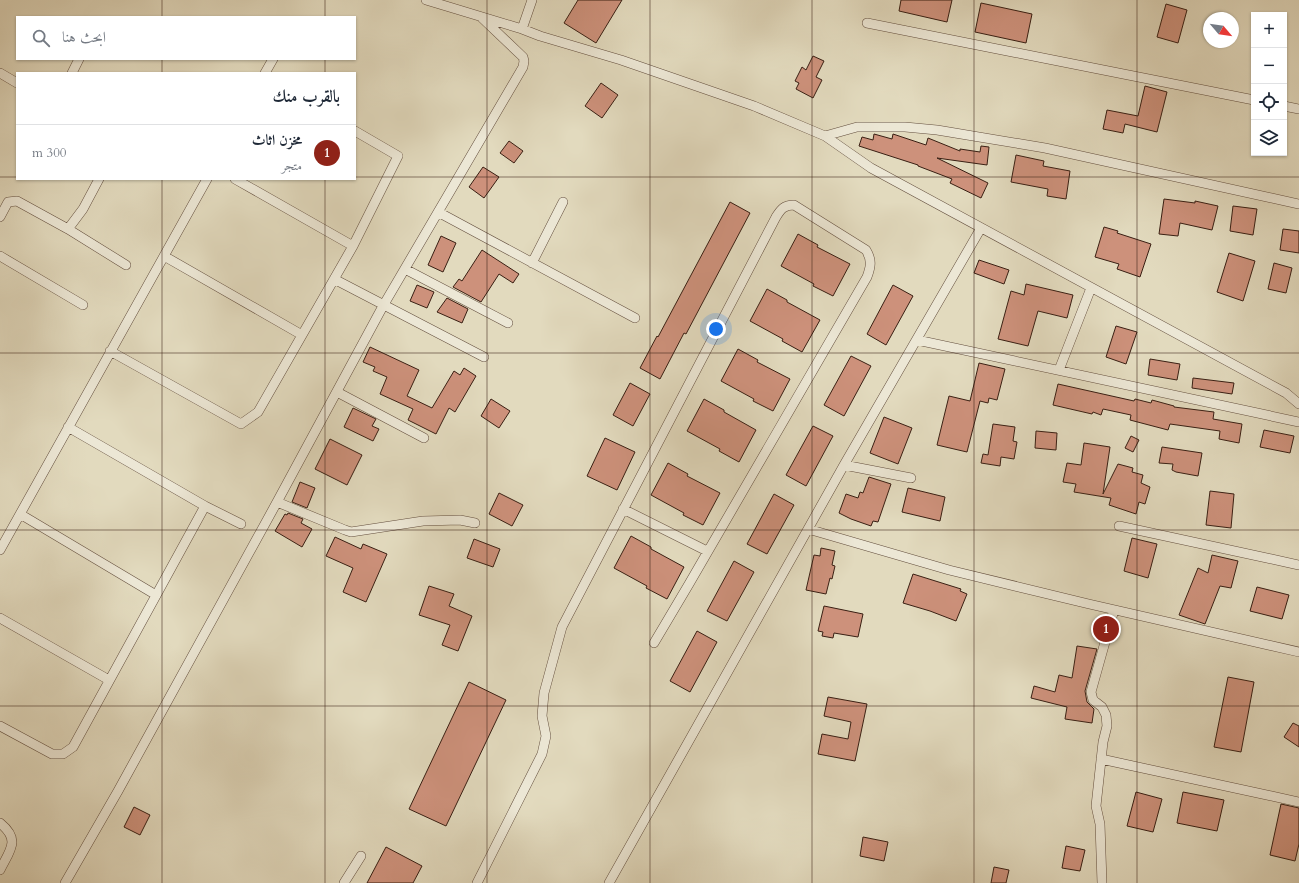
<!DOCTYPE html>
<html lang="ar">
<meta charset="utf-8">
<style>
:root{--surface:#fff;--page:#f6f6f7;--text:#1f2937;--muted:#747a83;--line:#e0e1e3;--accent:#8f2418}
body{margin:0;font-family:Cardo,Amiri,serif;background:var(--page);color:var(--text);direction:rtl}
.controls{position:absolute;right:12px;top:12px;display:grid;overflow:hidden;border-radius:0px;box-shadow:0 1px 3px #0004}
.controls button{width:36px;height:36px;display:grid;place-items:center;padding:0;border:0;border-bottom:1px solid var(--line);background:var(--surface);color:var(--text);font:20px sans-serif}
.compass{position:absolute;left:1203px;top:12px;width:36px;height:36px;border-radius:50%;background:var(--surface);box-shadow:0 1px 3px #0004;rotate:119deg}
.you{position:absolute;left:716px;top:329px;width:14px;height:14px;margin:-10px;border:3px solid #fff;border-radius:50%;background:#1a73e8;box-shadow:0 0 0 6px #1a73e833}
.badge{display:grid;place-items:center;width:26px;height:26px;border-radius:50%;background:var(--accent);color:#fff;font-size:13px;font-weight:700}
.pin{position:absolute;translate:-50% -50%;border:2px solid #fff;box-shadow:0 1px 4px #0006}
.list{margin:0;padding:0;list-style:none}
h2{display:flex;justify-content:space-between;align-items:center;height:52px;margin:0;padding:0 16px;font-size:17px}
h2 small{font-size:13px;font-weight:400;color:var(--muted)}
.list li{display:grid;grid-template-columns:26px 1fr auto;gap:12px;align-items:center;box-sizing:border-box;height:56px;padding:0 16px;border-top:1px solid var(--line)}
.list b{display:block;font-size:15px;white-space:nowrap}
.list p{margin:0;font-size:13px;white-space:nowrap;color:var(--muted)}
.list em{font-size:13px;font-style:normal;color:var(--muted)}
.icon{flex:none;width:22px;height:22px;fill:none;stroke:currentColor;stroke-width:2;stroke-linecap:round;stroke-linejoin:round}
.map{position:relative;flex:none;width:1299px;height:883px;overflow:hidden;direction:ltr}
.search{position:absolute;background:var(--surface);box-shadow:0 1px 3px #0004;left:16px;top:16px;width:340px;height:44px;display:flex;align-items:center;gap:10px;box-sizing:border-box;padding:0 14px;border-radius:0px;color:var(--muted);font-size:15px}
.panel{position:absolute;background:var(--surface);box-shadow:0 1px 3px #0004;left:16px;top:72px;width:340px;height:108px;border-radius:0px;direction:rtl}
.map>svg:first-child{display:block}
.building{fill:#cd917b;stroke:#391f13}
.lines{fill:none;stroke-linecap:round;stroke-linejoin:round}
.street-casing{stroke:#634e3e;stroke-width:10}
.street{stroke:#ece7d5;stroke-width:9}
.grid{fill:none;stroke:#391f13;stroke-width:1;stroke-opacity:0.55}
</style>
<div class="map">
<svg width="1299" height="883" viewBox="0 0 1299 883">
<rect width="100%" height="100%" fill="#e2dabe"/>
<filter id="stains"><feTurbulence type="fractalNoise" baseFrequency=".005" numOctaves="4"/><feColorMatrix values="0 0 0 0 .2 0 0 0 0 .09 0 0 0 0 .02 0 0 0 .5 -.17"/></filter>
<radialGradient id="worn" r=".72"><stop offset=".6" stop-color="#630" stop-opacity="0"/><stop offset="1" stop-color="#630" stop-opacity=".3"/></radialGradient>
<path class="building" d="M578 0H622L596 43 564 23Z
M901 0H952L947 22 899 11Z
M981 3 1032 14 1026 43 975 32Z
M1166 4 1187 10 1178 43 1157 37Z
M813 56 824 61 816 77 822 80 813 98 796 89 799 83 795 81 802 67 806 70Z
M601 83 618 95 602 118 585 106Z
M1145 86 1167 92 1157 132 1125 124 1123 133 1103 129 1107 110 1138 116Z
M874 134 892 139 893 134 926 145 928 138 960 151V149L980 152 981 146 989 147 987 165 937 158 988 183 981 198 950 183 952 179 918 166V165L859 146 862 137 873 140Z
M509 141 523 151 514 163 500 153Z
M1016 155 1044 161 1043 166 1070 171 1066 199 1047 196 1048 189 1011 182Z
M483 167 499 177 484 198 469 187Z
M1164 199 1195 203V201L1218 206 1212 230 1180 223 1178 236 1159 234Z
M730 202 750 213 686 334 684 333 660 379 640 368 657 336 658 337Z
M1233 206 1257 209 1253 235 1230 231Z
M1104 227 1118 231 1117 233 1151 244 1140 277 1117 269 1119 264 1095 257Z
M1283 229 1299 231V253L1280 250Z
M798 234 818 245 817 247 850 264 833 296 813 286 814 284 781 266Z
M441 236 456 243 443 272 428 265Z
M482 250 519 274 513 283 499 274 481 302 453 287 459 279 462 281Z
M1229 253 1255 261 1243 301 1217 292Z
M979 260 1009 270 1004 284 974 273Z
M1274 263 1292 268 1286 293 1268 289Z
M1026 284 1073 295 1067 318 1038 311 1028 346 998 339 1011 291 1024 295Z
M417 285 434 292 427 308 410 301Z
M893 285 913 296 886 345 867 334Z
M767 289 787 300V302L820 320 802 352 782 341 783 339 750 321Z
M447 298 468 309 462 323 437 312Z
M1116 326 1137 332 1126 364 1106 357Z
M370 347 419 370 407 396 432 408 454 371 460 375 464 368 476 376 455 412 449 408 436 434 408 420 413 409 380 394 387 377 373 371 375 367 363 362Z
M738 349 758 360 757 362 790 379 773 411 753 401 754 399 721 381Z
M851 356 871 366 844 416 824 405Z
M1150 359 1180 364 1177 380 1148 375Z
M979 363 1005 369 997 400 989 398 988 403 980 401 967 452 937 445 949 396 970 401Z
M1193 378 1234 383 1232 394 1192 388Z
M630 383 650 394 633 426 613 415Z
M1058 384 1134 401 1135 399 1151 403 1152 400 1174 406V407L1214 412 1213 419 1242 424 1239 443 1219 439 1220 431 1170 424 1168 430 1130 420 1131 415 1103 409 1101 415 1093 412 1092 414 1053 405Z
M491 399 510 411 499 428 481 416Z
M704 399 724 410V412L756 430 739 462 719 451 720 449 687 431Z
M353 408 376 419 372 426 379 429 373 441 344 427Z
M884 417 912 428 898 464 870 453Z
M993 424 1015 427 1013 441 1017 442 1014 459 1001 457 1000 466 981 463 983 454 988 455Z
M813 426 833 436 806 486 786 475Z
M1264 430 1294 436 1290 453 1260 447Z
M1036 431 1057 433 1056 450 1035 448Z
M1131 436 1139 440 1133 452 1125 448Z
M605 438 635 452 617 490 587 476Z
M330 439 362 455 347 485 315 469Z
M1084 443 1110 447 1103 494 1118 464 1133 468 1132 472 1143 475 1141 483 1150 487 1145 504 1139 502 1136 514 1109 505 1111 498 1074 492 1076 484 1063 482 1067 463 1081 465Z
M1162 447 1202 453 1198 476 1176 472 1172 470 1173 464 1159 463Z
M668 463 688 474 687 476 720 493 703 525 683 515 684 513 651 495Z
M869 477 891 484 878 522 873 521 871 526 851 519 839 513 846 494 858 498 860 492 863 493Z
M300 482 315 488 307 508 292 502Z
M908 488 945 497 940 521 902 512Z
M1210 491 1234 494 1231 528 1206 525Z
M499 493 523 505 512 526 489 514Z
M774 494 794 505 767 554 747 544Z
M288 513 303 519 301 523 312 529 302 547 275 531 285 514 287 515Z
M631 536 651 547V549L684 567 667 599 646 588 647 586 614 568Z
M335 537 361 549 363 544 387 554 366 602 343 592 353 568 326 556Z
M1132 538 1157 544 1148 578 1124 571Z
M474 539 500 549 493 567 467 558Z
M821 548 835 551 832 565 835 566 832 579 830 578 826 594 806 590 814 555 820 556Z
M1212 555 1238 561 1231 588 1220 586 1205 624 1179 615 1198 568 1208 573Z
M734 561 754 572 727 621 707 611Z
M913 574 961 589 960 591 967 594 956 621 930 611 903 603Z
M429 586 454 594 449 606 472 616 458 651 442 645 450 625 419 615Z
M1257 587 1289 595 1282 619 1250 611Z
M824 606 863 614 858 637 834 633 833 638 822 636 823 632 818 631Z
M697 631 717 642 690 692 670 681Z
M1077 646 1097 649 1085 691 1087 702 1094 709 1092 723 1065 719 1067 707 1031 698 1034 686 1055 692 1059 675 1072 678Z
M1228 677 1254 682 1241 752 1214 747Z
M469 682 506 700 446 826 409 809Z
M828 697 867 704 855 761 818 754 822 734 848 739 851 722 824 716Z
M1293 723 1299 726V747L1284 737Z
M1136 792 1162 799 1153 832 1127 826Z
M1183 792 1224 800 1217 831 1177 823Z
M1281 804 1299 808V844L1295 861 1270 855Z
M134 807 150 815 140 835 124 827Z
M863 837 888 842 884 861 860 856Z
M1066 846 1085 850 1080 871 1062 868Z
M386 847 422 866 413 883H367Z
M994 867 1009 870 1006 883H991Z"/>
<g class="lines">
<g class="street-casing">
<path id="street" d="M426 0 522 29 540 36 621 60 754 106 825 136 871 168 1286 393 1299 404
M867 23 1254 100
M522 29 532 0
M0 73 17 83
M72 73 79 59
M265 73 273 59
M1284 106 1299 109
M825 136 857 127H905L937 130 1045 148 1299 204
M235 179 353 246 398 156 355 131
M438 212 635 318
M0 217 8 202 17 201 68 229 126 265
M68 229 83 209 99 179
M0 256 83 305
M164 256 302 335
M532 263 563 202
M405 269 508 323
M334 279 484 357
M917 340 1299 422
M110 351 241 424 258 412 353 246
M1059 370 1091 288
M337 392 424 438
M844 465 911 478
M277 502 345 530 351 532 423 521 460 520 475 523
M205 506 241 524
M623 509 707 551
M20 514 156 595
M1119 526 1299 565
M808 529 949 570 1089 604 1299 652
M0 550 164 256 207 179
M0 618 109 680
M0 726 52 754H63L73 747 205 506 68 427
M1101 759 1299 802
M0 823C21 840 10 850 0 870
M65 883 118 791 277 502 383 306 523 67 524 61 523 57 482 18
M344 883 361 856
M477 883 542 754 546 736 542 716 544 693 562 627 776 217C781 209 784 205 794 205L866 250C872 260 871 266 867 277L689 584 654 643
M609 883 844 465 981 228
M1102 883 1100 824 1096 806 1103 742 1107 726 1106 715 1102 707 1093 700 1091 692 1114 610"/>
</g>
<use href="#street" class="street"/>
</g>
<path class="grid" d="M162 0V17M325 0V17M487 0V883M650 0V883M812 0V883M974 0V883M1137 0V883M162 59V73M325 59V73M0 177H17M355 177H1299M162 179V883M325 179V883M0 353H1299M0 530H1299M0 706H1299"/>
<rect width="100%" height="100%" filter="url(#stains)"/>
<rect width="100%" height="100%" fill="url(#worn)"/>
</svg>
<div class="controls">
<button>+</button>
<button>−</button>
<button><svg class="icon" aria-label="locate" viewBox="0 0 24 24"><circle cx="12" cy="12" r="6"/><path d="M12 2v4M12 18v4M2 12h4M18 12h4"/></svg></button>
<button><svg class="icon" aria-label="layers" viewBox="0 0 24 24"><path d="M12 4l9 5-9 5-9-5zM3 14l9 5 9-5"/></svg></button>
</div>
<svg class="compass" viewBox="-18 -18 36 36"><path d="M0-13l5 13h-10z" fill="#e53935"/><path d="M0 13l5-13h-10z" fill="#747a83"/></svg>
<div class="you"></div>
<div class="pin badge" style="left:1106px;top:629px">1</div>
<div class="search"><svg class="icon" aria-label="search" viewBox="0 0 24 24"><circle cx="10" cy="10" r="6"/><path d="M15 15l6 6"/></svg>ابحث هنا</div>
<section class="panel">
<h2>بالقرب منك<small></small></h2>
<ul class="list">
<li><span class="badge">1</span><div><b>مخزن اثاث</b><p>متجر</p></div><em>300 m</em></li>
</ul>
</section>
</div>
